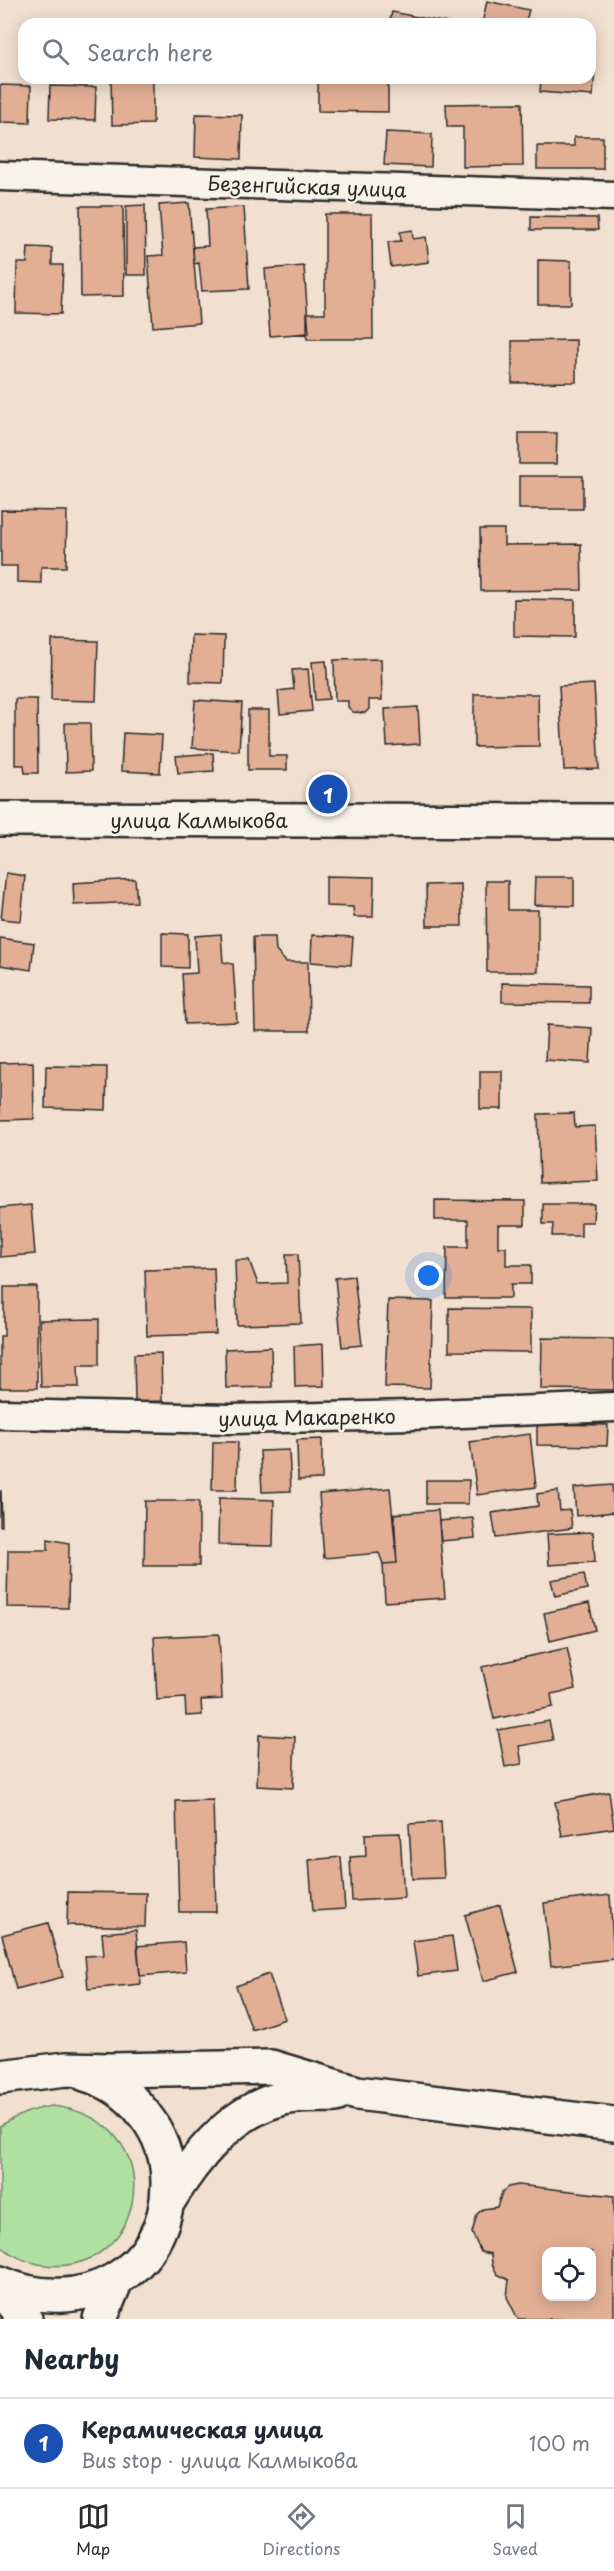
<!DOCTYPE html>
<meta charset="utf-8">
<style>
:root{--surface:#fff;--page:#f6f6f7;--text:#1f2937;--muted:#747a83;--line:#e0e1e3;--accent:#2b2b2b}
body{margin:0;font-family:"Playpen Sans",sans-serif;background:var(--page);color:var(--text)}
.controls{position:absolute;right:18px;bottom:18px;display:grid;overflow:hidden;border-radius:12px;box-shadow:0 3px 15px #0003}
.controls button{width:54px;height:54px;display:grid;place-items:center;padding:0;border:0;border-bottom:2px solid var(--line);background:var(--surface);color:var(--text);font:30px sans-serif}
.you{position:absolute;left:429px;top:1276px;width:21px;height:21px;margin:-15px;border:4px solid #fff;border-radius:50%;background:#1a73e8;box-shadow:0 0 0 9px #1a73e833}
.badge{display:grid;place-items:center;width:39px;height:39px;border-radius:50%;background:var(--accent);color:#fff;font-size:20px;font-weight:700}
.pin{position:absolute;translate:-50% -50%;border:3px solid #fff;box-shadow:0 2px 6px #0006}
.list{margin:0;padding:0;list-style:none}
h2{display:flex;justify-content:space-between;align-items:center;height:78px;margin:0;padding:0 24px;font-size:26px}
h2 small{font-size:20px;font-weight:400;color:var(--muted)}
.list li{display:grid;grid-template-columns:39px 1fr auto;gap:18px;align-items:center;box-sizing:border-box;height:90px;padding:0 24px;border-top:2px solid var(--line)}
.list b{display:block;font-size:22px;white-space:nowrap}
.list p{margin:0;font-size:20px;white-space:nowrap;color:var(--muted)}
.list em{font-size:20px;font-style:normal;color:var(--muted)}
.icon{flex:none;width:33px;height:33px;fill:none;stroke:currentColor;stroke-width:2;stroke-linecap:round;stroke-linejoin:round}
.map{position:relative;flex:none;width:614px;height:2319px;overflow:hidden}
.search{position:absolute;background:var(--surface);box-shadow:0 3px 15px #0003;left:18px;right:18px;top:18px;height:66px;display:flex;align-items:center;gap:15px;box-sizing:border-box;padding:0 21px;border-radius:18px;color:var(--muted);font-size:22px}
.sheet{height:168px;background:var(--surface)}
nav{display:flex;justify-content:space-around;align-items:center;box-sizing:border-box;height:84px;border-top:2px solid var(--line);background:var(--surface);font-size:16px;color:var(--muted)}
nav a{display:grid;justify-items:center;gap:3px}
nav .on{color:var(--accent)}
.map>svg:first-child{display:block}
.green{fill:#afe0a1;stroke:#6d8666;stroke-width:1.5}
.building{fill:#e2af95;stroke:#2b2b2b;stroke-width:1.5;fill-rule:evenodd}
.lines{fill:none;stroke-linecap:round;stroke-linejoin:round}
.minor-casing{stroke:#2b2b2b;stroke-width:33}
.tertiary-casing{stroke:#2b2b2b;stroke-width:38}
.secondary-casing{stroke:#2b2b2b;stroke-width:38}
.minor{stroke:#f7f3e8;stroke-width:28}
.tertiary{stroke:#f7f3e8;stroke-width:33}
.secondary{stroke:#f7f3e8;stroke-width:33}
.labels{text-anchor:middle;dominant-baseline:central;stroke-width:5;stroke-linejoin:round;paint-order:stroke}
.street-label{font-size:20px;fill:#2b2b2b;stroke:#f7f3e8}
</style>
<div class="map">
<svg width="614" height="2319" viewBox="0 0 614 2319">
<rect width="100%" height="100%" fill="#f1dfcf"/>
<filter id="ink" filterUnits="userSpaceOnUse"><feTurbulence type="fractalNoise" baseFrequency=".0167" numOctaves="2"/><feDisplacementMap in="SourceGraphic" scale="12" xChannelSelector="R" yChannelSelector="G"/><feConvolveMatrix kernelMatrix="1 2 1 2 8 2 1 2 1" color-interpolation-filters="sRGB"/></filter>
<g filter="url(#ink)">
<path class="green" d="M52 2106C175 2120 148 2277 45 2265 29 2263 12 2256 0 2245V2126C17 2115 32 2109 52 2106Z"/>
<path class="building" d="M487 1 529 10 525 24H482Z
M392 12 452 24H389Z
M590 68 595 69 593 96 540 92 541 78H590Z
M111 78H153V124L112 125Z
M318 78H388V112L318 111Z
M0 85 31 86 30 123 0 122Z
M50 86 96 87 95 120 49 119Z
M522 103 523 166 463 167V127H447L446 104Z
M196 114 242 115 241 159 195 157Z
M386 132 432 134 431 167 384 165Z
M574 137H603V169H537V146H574Z
M189 203 199 323 153 327 148 256 163 255 159 205Z
M145 205 146 275H126V206Z
M80 206H123L124 296 81 297Z
M244 207 249 289 202 291 199 263 194 264 193 247 208 246 206 209Z
M325 214H372L373 339H307V313H325Z
M531 217 597 218 598 230H531Z
M412 230 413 239 426 237 429 262 391 267 388 242 401 241 400 232Z
M28 247 52 248V265H63L61 314 16 313 17 263H27Z
M538 260 571 261V304H538Z
M304 266 309 333 270 336 265 269Z
M576 340V382L512 383V341Z
M519 433H557L556 464H519Z
M519 476H583V509H519Z
M1 510 67 511 66 567H41V583L17 582V566H1Z
M480 529H504V545L581 544 582 590 481 591Z
M514 599 575 600V637L514 636Z
M191 635 224 636 223 683 190 682Z
M52 640 98 641 96 701 51 700Z
M381 659 382 700H369V709L365 713 353 712 348 707V701H335L334 660Z
M326 661 329 699 315 700 312 662Z
M308 669 312 711 280 714 278 691 294 689 292 670Z
M594 684 599 769 564 770 559 686Z
M474 694H538L539 746 474 747Z
M15 699H37L38 773H25L24 765H15Z
M195 700 242 703 239 751 192 748Z
M418 707 420 744 387 746 385 709Z
M248 710H269V756H287V770H248Z
M65 723H90L91 771 66 772Z
M123 733 162 735 160 773 121 771Z
M213 753 214 771 178 773 176 756Z
M6 873 25 876 21 921 1 919Z
M326 876 374 877 373 917H354L353 907 326 906Z
M535 877H574V906L534 905Z
M135 879 137 902 74 905 73 883Z
M486 881H508V910H538V972H487Z
M461 884 462 926H427L426 885Z
M162 933 188 934V968L162 967Z
M221 934 223 962 233 964 237 1022 185 1024 182 974 197 973 195 936Z
M312 935 353 937 351 965 311 962Z
M253 937H275L276 951 286 962H308L309 1031H255Z
M0 938 34 943 31 970 0 965Z
M502 983 589 985V1003L502 1002Z
M547 1025 592 1028 590 1063 545 1060Z
M33 1062 34 1119 0 1120V1063Z
M46 1066 107 1067 106 1110 45 1108Z
M480 1071H502V1109H480Z
M574 1113 575 1127 595 1126 598 1181 540 1183 538 1114Z
M435 1200 525 1201V1225H498V1247H506V1265H531V1284H511V1298H446L447 1247H468V1220H435Z
M543 1204H594L593 1222H581V1236H552L553 1224H543Z
M31 1205 35 1254 0 1257V1208Z
M286 1254H298L301 1323 237 1325 235 1260H249L258 1284 287 1283Z
M214 1268 216 1334 147 1336 145 1270Z
M354 1276 362 1345 342 1347 335 1278Z
M4 1287H37V1388H0V1336H4Z
M388 1300 433 1301 430 1388 385 1387Z
M449 1308 531 1309V1352L449 1351Z
M99 1319V1365H78L79 1387H41L39 1320Z
M542 1338 614 1339V1390L541 1389Z
M323 1344 324 1386 295 1387 294 1346Z
M271 1347 272 1387 226 1388 225 1349Z
M161 1353 162 1401 135 1402 134 1354Z
M537 1424 608 1425 607 1446 537 1445Z
M530 1434 536 1487 477 1495 470 1442Z
M322 1439V1479L298 1480 297 1440Z
M213 1442H238L237 1490H212Z
M289 1450 291 1491 262 1492 260 1451Z
M426 1480H469L468 1504H426Z
M612 1485 614 1512 576 1516 574 1488Z
M390 1488 397 1563 383 1564 379 1553 324 1558 319 1494Z
M0 1491H1L2 1526H0Z
M558 1491 560 1511 570 1510 572 1528 496 1538 492 1513 538 1506 537 1494Z
M219 1498 274 1500 273 1546 218 1545Z
M145 1501H199V1566H144Z
M438 1510 445 1598 385 1602 383 1564 397 1563 394 1514Z
M473 1518 475 1538 441 1541 439 1521Z
M593 1532 595 1562 549 1565 547 1534Z
M48 1539 69 1543 68 1608 7 1607 8 1550H48Z
M584 1574 587 1589 555 1596 551 1580Z
M589 1603 595 1630 550 1641 544 1613Z
M219 1634 222 1699 201 1700 202 1715 186 1716 185 1698 157 1700 154 1637Z
M567 1648 576 1689 551 1694 553 1707 494 1719 482 1667Z
M549 1721 553 1740 519 1746 522 1764 505 1767 498 1730Z
M259 1735 295 1737 293 1788 257 1786Z
M609 1792 614 1828 562 1836 555 1802Z
M213 1800 216 1912H179L176 1801Z
M441 1822 444 1878 412 1879 409 1824Z
M400 1833 404 1898 352 1901 350 1857 366 1856 365 1834Z
M341 1857 345 1909 313 1911 309 1860Z
M68 1892 146 1893 145 1927 67 1925Z
M610 1895 614 1959 551 1966 544 1903Z
M500 1905 518 1972 483 1981 465 1915Z
M48 1923 63 1977 16 1989 2 1935Z
M136 1930 141 1984 88 1989 85 1956 104 1955 102 1933Z
M452 1936 457 1971 418 1976 413 1941Z
M184 1942 186 1972 140 1976 137 1946Z
M269 1974 285 2019 252 2030 236 1986Z
M518 2185 614 2196V2319H518L507 2297 509 2280 497 2274 492 2264 491 2254 481 2252 472 2233 477 2214 483 2209 497 2207 502 2192 508 2187ZM546 2252H592V2296H546Z"/>
<g class="lines">
<g class="minor-casing">
<path id="minor" d="M0 176 614 196
M0 1414 231 1419 412 1415 614 1407"/>
</g>
<g class="tertiary-casing">
<path id="tertiary" d="M0 819 614 821"/>
</g>
<g class="secondary-casing">
<path id="secondary" d="M0 2077 66 2069 111 2070 271 2067 357 2093 614 2124
M168 2201C194 2159 230 2112 280 2099 297 2094 319 2096 336 2095
M0 2283C80 2319 169 2273 168 2182 168 2156 160 2134 144 2114 129 2094 109 2081 85 2074
M0 2288 25 2319
M100 2319 116 2280"/>
</g>
<use href="#minor" class="minor"/>
<use href="#tertiary" class="tertiary"/>
<use href="#secondary" class="secondary"/>
</g>
</g>
<g class="labels">
<g class="street-label">
<text transform="translate(307 186) rotate(2)">Безенгийская улица</text>
<text x="199" y="820">улица Калмыкова</text>
<text transform="translate(307 1417) rotate(-1)">улица Макаренко</text>
</g>
</g>
</svg>
<div class="controls">
<button><svg class="icon" aria-label="locate" viewBox="0 0 24 24"><circle cx="12" cy="12" r="6"/><path d="M12 2v4M12 18v4M2 12h4M18 12h4"/></svg></button>
</div>
<div class="you"></div>
<div class="pin badge" style="left:328px;top:794px;background:#1a4fb4">1</div>
<div class="search"><svg class="icon" aria-label="search" viewBox="0 0 24 24"><circle cx="10" cy="10" r="6"/><path d="M15 15l6 6"/></svg>Search here</div>
</div>
<section class="sheet">
<h2>Nearby<small></small></h2>
<ul class="list">
<li><span class="badge" style="background:#1a4fb4">1</span><div><b>Керамическая улица</b><p>Bus stop · улица Калмыкова</p></div><em>100 m</em></li>
</ul>
</section>
<nav>
<a class="on"><svg class="icon" aria-label="map" viewBox="0 0 24 24"><path d="M3 6l6-2 6 2 6-2v14l-6 2-6-2-6 2zM9 4v14M15 6v14"/></svg>Map</a>
<a><svg class="icon" aria-label="directions" viewBox="0 0 24 24"><path d="M12 3l9 9-9 9-9-9zM9 14v-3h6M13 9l2 2-2 2"/></svg>Directions</a>
<a><svg class="icon" aria-label="saved" viewBox="0 0 24 24"><path d="M7 4h10v16l-5-4-5 4z"/></svg>Saved</a>
</nav>
